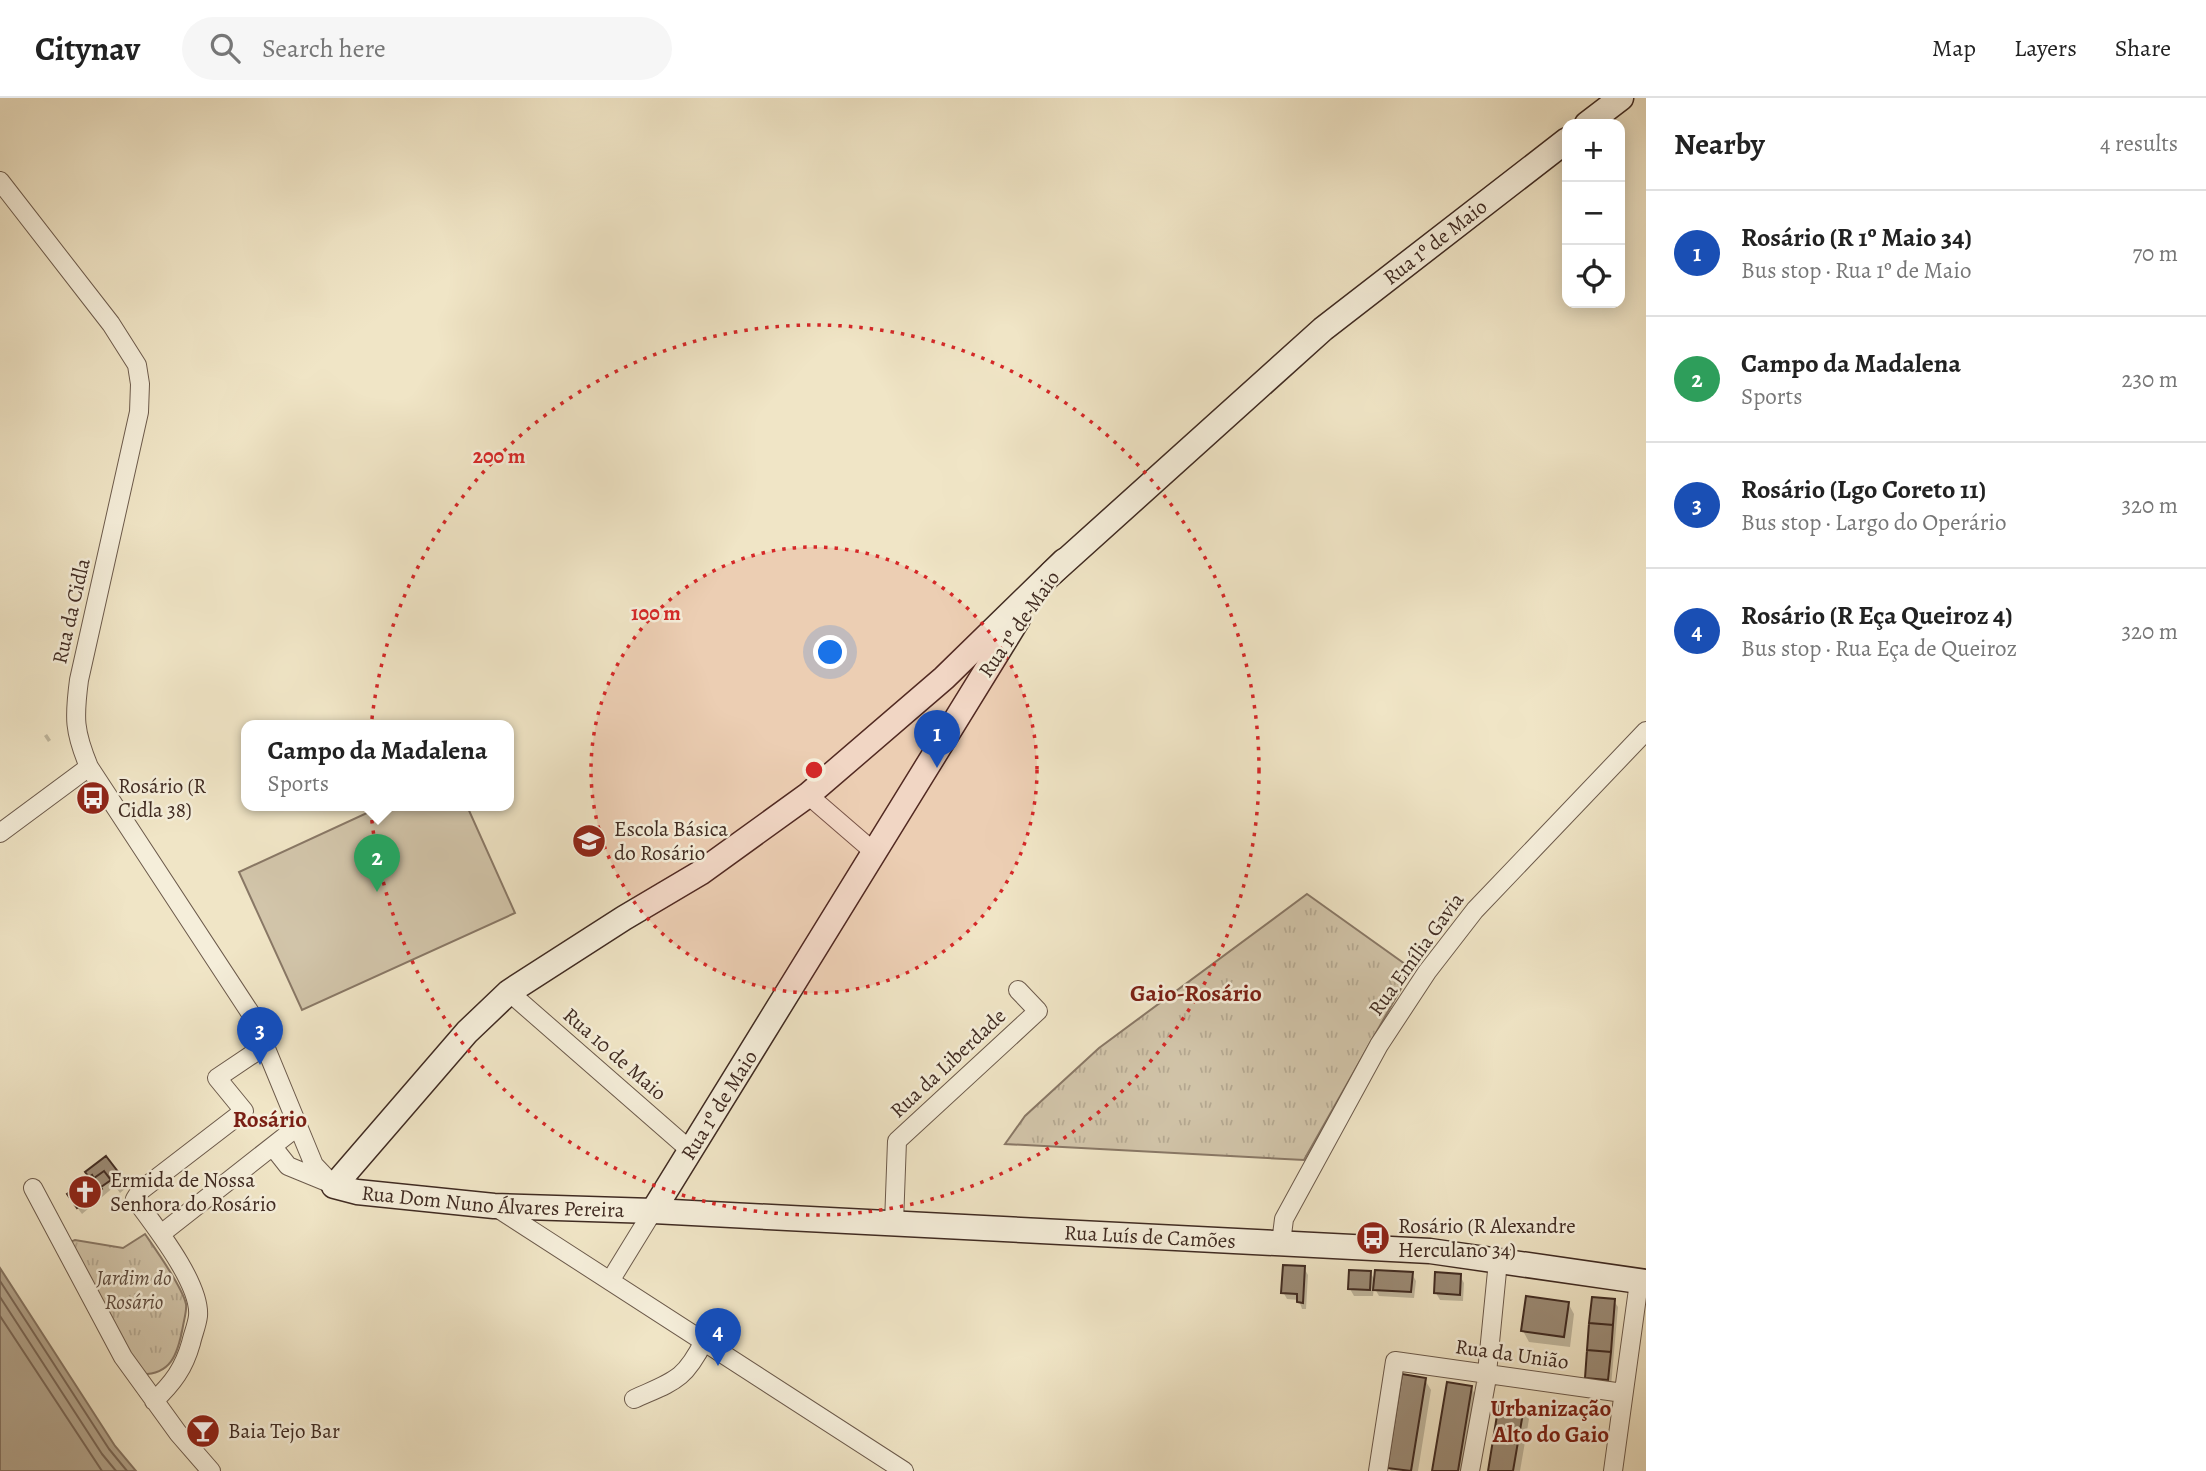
<!DOCTYPE html>
<meta charset="utf-8">
<style>
:root{--surface:#fff;--page:#f6f6f6;--text:#222;--muted:#767676;--line:#e0e0e0;--accent:#2563eb}
body{margin:0;font-family:Alegreya,serif;background:var(--page);color:var(--text)}
.controls{position:absolute;right:21px;top:21px;display:grid;overflow:hidden;border-radius:14px;box-shadow:0 4px 18px #0003}
.controls button{width:63px;height:63px;display:grid;place-items:center;padding:0;border:0;border-bottom:2px solid var(--line);background:var(--surface);color:var(--text);font:35px sans-serif}
.you{position:absolute;left:831px;top:555px;width:24px;height:24px;margin:-18px;border:5px solid #fff;border-radius:50%;background:#1a73e8;box-shadow:0 0 0 10px #1a73e833}
.badge{display:grid;place-items:center;width:46px;height:46px;border-radius:50%;background:var(--accent);color:#fff;font-size:23px;font-weight:700}
.pin{position:absolute;translate:-50% -58px;filter:drop-shadow(0 2px 4px #0008)}
.pin::after{content:'';position:absolute;top:37px;width:24px;height:21px;background:inherit;clip-path:polygon(0 0,100% 0,50% 100%)}
.popup{position:absolute;left:241px;top:622px;width:273px;height:91px;box-sizing:border-box;display:grid;place-content:center;border-radius:14px;background:var(--surface);filter:drop-shadow(0 2px 5px #0005);font-size:23px;white-space:nowrap;color:var(--muted)}
.popup b{font-size:26px;color:var(--text)}
.popup::after{content:'';position:absolute;left:50%;top:100%;margin-left:-14px;border:14px solid transparent;border-top-color:var(--surface)}
.list{margin:0;padding:0;list-style:none}
h2{display:flex;justify-content:space-between;align-items:center;height:91px;margin:0;padding:0 28px;font-size:30px}
h2 small{font-size:23px;font-weight:400;color:var(--muted)}
.list li{display:grid;grid-template-columns:46px 1fr auto;gap:21px;align-items:center;box-sizing:border-box;height:126px;padding:0 28px;border-top:2px solid var(--line)}
.list b{display:block;font-size:26px;white-space:nowrap}
.list p{margin:0;font-size:23px;white-space:nowrap;color:var(--muted)}
.list em{font-size:23px;font-style:normal;color:var(--muted)}
.icon{flex:none;width:38px;height:38px;fill:none;stroke:currentColor;stroke-width:2;stroke-linecap:round;stroke-linejoin:round}
.map{position:relative;flex:none;width:1646px;height:1373px;overflow:hidden}
header{display:flex;align-items:center;gap:42px;box-sizing:border-box;height:98px;padding:0 35px;background:var(--surface);border-bottom:2px solid var(--line)}
header strong{font-size:33px}
nav{display:flex;gap:38px;margin-inline-start:auto;font-size:24px}
.search{width:490px;height:63px;background:var(--page);display:flex;align-items:center;gap:18px;box-sizing:border-box;padding:0 24px;border-radius:38px;color:var(--muted);font-size:26px}
main{display:flex}
aside{flex:1;background:var(--surface)}
.map>svg:first-child{display:block}
.grass{fill:url(#grass-tufts);stroke:#897866;stroke-width:2}
.garden{fill:#d2c5aa;stroke:#897866;stroke-width:2}
.water{fill:#b4a68e;stroke:#867563;stroke-width:2}
.shadow{fill:#0003}
.lines{fill:none;stroke-linecap:round;stroke-linejoin:round}
.shore{stroke:#7a6858;stroke-width:2}
.building{fill:#9c8c77;stroke:#402b22;stroke-width:2}
.street-casing{stroke:#6c5a4b;stroke-width:20}
.secondary-casing{stroke:#402b22;stroke-width:27}
.street{stroke:#f5eeda;stroke-width:18}
.secondary{stroke:#f5eeda;stroke-width:24}
.ring{fill:none;stroke:#d62828;stroke-width:3.5;stroke-dasharray:3.5 7}
.labels{text-anchor:middle;dominant-baseline:central;stroke-width:5;stroke-linejoin:round;paint-order:stroke}
.street-label{font-size:21px;fill:#402b22;stroke:#f5eeda}
.poi-label{font-size:21px;fill:#402b22;stroke:#f5eeda;text-anchor:start}
.park-label{font-size:21px;font-style:italic;fill:#5d4a3d;stroke:#f5eeda}
.neighbourhood-label{font-size:23px;font-weight:bold;fill:#7a1f14;stroke:#f5eeda}
.quarter-label{font-size:24px;font-weight:bold;fill:#7a1f14;stroke:#f5eeda}
.centre{fill:#d62828;stroke:#f5eeda;stroke-width:3.5}
.ring-label{font-size:21px;text-anchor:middle;font-weight:bold;fill:#d62828;stroke:#f5eeda;stroke-width:5;stroke-linejoin:round;paint-order:stroke}
</style>
<header>
<strong>Citynav</strong>
<div class="search"><svg class="icon" aria-label="search" viewBox="0 0 24 24"><circle cx="10" cy="10" r="6"/><path d="M15 15l6 6"/></svg>Search here</div>
<nav><a>Map</a><a>Layers</a><a>Share</a></nav>
</header>
<main>
<div class="map">
<svg width="1646" height="1373" viewBox="0 0 1646 1373">
<defs>
<pattern id="grass-tufts" width="24" height="20" patternUnits="userSpaceOnUse" patternTransform="scale(1.75)"><rect width="24" height="20" fill="#d2c5aa"/><path d="M3 7l-1-3M5 7V3M7 7l1-3M15 17l-1-3M17 17v-4M19 17l1-3" fill="none" stroke="#b5a992"/></pattern>
</defs>
<rect width="100%" height="100%" fill="#f0e5c6"/>
<filter id="stains"><feTurbulence type="fractalNoise" baseFrequency=".00286" numOctaves="4"/><feColorMatrix values="0 0 0 0 .2 0 0 0 0 .09 0 0 0 0 .02 0 0 0 .5 -.17"/></filter>
<radialGradient id="worn" r=".72"><stop offset=".6" stop-color="#630" stop-opacity="0"/><stop offset="1" stop-color="#630" stop-opacity=".3"/></radialGradient>
<path class="grass" d="M1307 796 1412 871 1304 1062 1005 1046 1025 1018 1099 950Z
M145 1136C156 1152 182 1188 186 1206 187 1212 184 1222 183 1228 178 1256 171 1279 137 1276L67 1145 75 1142 123 1150Z"/>
<path class="garden" d="M382 708H467L515 815 302 912 239 774Z"/>
<path class="water" d="M0 1170 115 1348 136 1373H0Z"/>
<path class="shadow" d="M47 636 51 642 48 644 44 638Z
M88 1075 117 1076 126 1090 120 1095 115 1088 82 1116 73 1104 91 1080Z
M1304 1170 1308 1177 1306 1211H1302L1299 1202 1287 1201 1283 1194Z
M1370 1174 1376 1184 1412 1176 1416 1183 1414 1200 1379 1198 1374 1189 1373 1198H1354L1350 1191Z
M1460 1178 1464 1185 1463 1203 1440 1202 1436 1195Z
M1614 1203 1618 1209 1611 1288 1590 1286 1586 1279Z
M1568 1205 1574 1216 1570 1249 1529 1244 1523 1233Z
M1425 1282 1431 1292 1418 1373H1391L1389 1370Z
M1471 1289 1477 1300 1465 1373H1434Z
M1523 1311 1529 1321 1520 1373H1489Z"/>
<g class="lines">
<path class="shore" d="M0 1183 109 1351 127 1373
M0 1199 102 1356 116 1373
M0 1218 102 1373"/>
</g>
<path class="building" d="M106 1058 119 1075 110 1081 104 1073 94 1080 92 1077 89 1079 85 1074Z
M104 1073 111 1082 101 1089 102 1091 77 1110 67 1096 92 1077 94 1080Z
M1283 1167 1305 1168 1303 1205 1297 1204V1196L1281 1195Z
M1349 1172 1371 1173 1370 1192 1348 1191Z
M1375 1172 1413 1174 1411 1194 1373 1192Z
M1435 1174 1461 1176 1460 1197 1434 1195Z
M1526 1198 1569 1204 1564 1239 1521 1233Z
M1592 1199 1615 1201 1613 1227 1589 1225Z
M1589 1225 1613 1227 1611 1254 1587 1252Z
M1587 1252 1611 1254 1608 1282 1585 1280Z
M1402 1276 1426 1280 1411 1373 1387 1370Z
M1447 1284 1472 1288 1458 1373H1432Z
M1499 1305 1524 1309 1513 1373H1488Z"/>
<g class="lines">
<g class="street-casing">
<path id="street" d="M0 83 111 226 137 267 140 286 139 314 79 582C74 620 74 633 89 669L253 919 314 1067 334 1088
M808 697 874 754
M0 735 89 669
M509 894 691 1053
M273 1049 288 1068 327 1084
M33 1090 123 1259 178 1335 211 1373
M494 1108 904 1373
M894 1125 897 1043 1038 913 1018 892
M161 1136 297 1029
M1281 1145 1284 1121 1379 947 1427 874 1475 812 1646 633
M610 1183 653 1113
M634 1301C674 1283 684 1283 704 1243
M154 1303C173 1285 184 1270 191 1245 193 1236 197 1227 198 1218 201 1186 154 1127 135 1101L140 1093 244 1013 217 980 266 947
M1378 1373 1395 1263 1623 1295
M1470 1373 1486 1285 1498 1163
M1613 1373 1639 1184"/>
</g>
<g class="secondary-casing">
<g id="secondary">
<path d="M1587 26 1621 0"/>
<path id="s1" d="M1064 463 944 580 808 697 700 775 624 820 509 894 467 934 334 1088 357 1094 494 1108 653 1113 1430 1153 1646 1184"/>
<path d="M1052 475 1323 231 1567 42"/>
<path d="M653 1113 1018 521"/>
</g>
</g>
<use href="#street" class="street"/>
<use href="#secondary" class="secondary"/>
</g>
<circle cx="814" cy="672" r="223" fill="#d62828" fill-opacity=".12"/>
<g class="ring">
<circle cx="814" cy="672" r="223"/>
<circle cx="814" cy="672" r="445"/>
</g>
<defs>
<g id="bus-disc" transform="scale(1.75)"><circle r="9.5" fill="#8f2418" stroke="#f5eeda"/><path d="M-5-6H5V4H4V6H2V4H-2V6H-4V4H-5ZM-3.5-4V0h7V-4ZM-3.5 1.2v1.5H-2V1.2ZM2 1.2v1.5H3.5V1.2Z" fill="#fff"/></g>
<g id="school-disc" transform="scale(1.75)"><circle r="9.5" fill="#8f2418" stroke="#f5eeda"/><path d="M0-5L7-2L0 1L-7-2ZM-4 1L0 2.5L4 1V4Q0 6-4 4Z" fill="#fff"/></g>
<g id="church-disc" transform="scale(1.75)"><circle r="9.5" fill="#8f2418" stroke="#f5eeda"/><path d="M-1.2-6h2.4v3.5h3.3v2.4h-3.3V6h-2.4V-.1h-3.3v-2.4h3.3Z" fill="#fff"/></g>
<g id="bar-disc" transform="scale(1.75)"><circle r="9.5" fill="#8f2418" stroke="#f5eeda"/><path d="M-6-5H6L.8 .8V4.5H3.5V6h-7V4.5H-.8V.8Z" fill="#fff"/></g>
</defs>
<g fill-rule="evenodd">
<use href="#bus-disc" x="93" y="700"/>
<use href="#school-disc" x="589" y="743"/>
<use href="#church-disc" x="85" y="1094"/>
<use href="#bus-disc" x="1373" y="1140"/>
<use href="#bar-disc" x="203" y="1333"/>
</g>
<g class="labels">
<g class="street-label">
<text transform="translate(1435 144) rotate(-38)">Rua 1º de Maio</text>
<text transform="translate(71 513) rotate(-77)">Rua da Cidla</text>
<text transform="translate(1019 526) rotate(-55)">Rua 1º de Maio</text>
<text transform="translate(1416 856) rotate(-54)">Rua Emília Gavia</text>
<text transform="translate(615 956) rotate(41)">Rua 10 de Maio</text>
<text transform="translate(948 965) rotate(-43)">Rua da Liberdade</text>
<text transform="translate(719 1007) rotate(-58)">Rua 1º de Maio</text>
<text stroke="none"><textPath href="#s1" startOffset="1127">Rua Dom Nuno Álvares Pereira</textPath></text>
<text stroke="none"><textPath href="#s1" startOffset="1785">Rua Luís de Camões</textPath></text>
<text transform="translate(1512 1256) rotate(8)">Rua da União</text>
</g>
<g class="poi-label">
<text x="118" y="688">Rosário (R<tspan x="118" dy="24">Cidla 38)</tspan></text>
<text x="614" y="731">Escola Básica<tspan x="614" dy="24">do Rosário</tspan></text>
<text x="110" y="1082">Ermida de Nossa<tspan x="110" dy="24">Senhora do Rosário</tspan></text>
<text x="1398" y="1128">Rosário (R Alexandre<tspan x="1398" dy="24">Herculano 34)</tspan></text>
<text x="228" y="1333">Baia Tejo Bar</text>
</g>
<g class="park-label">
<text x="134" y="1180">Jardim do<tspan x="134" dy="24">Rosário</tspan></text>
</g>
<g class="neighbourhood-label">
<text x="270" y="1021">Rosário</text>
<text x="1551" y="1310">Urbanização<tspan x="1551" dy="26">Alto do Gaio</tspan></text>
</g>
<g class="quarter-label">
<text x="1196" y="895">Gaio-Rosário</text>
</g>
</g>
<circle cx="814" cy="672" r="10" class="centre"/>
<g class="ring-label">
<text x="499" y="365">200 m</text>
<text x="656" y="522">100 m</text>
</g>
<rect width="100%" height="100%" filter="url(#stains)"/>
<rect width="100%" height="100%" fill="url(#worn)"/>
</svg>
<div class="controls">
<button>+</button>
<button>−</button>
<button><svg class="icon" aria-label="locate" viewBox="0 0 24 24"><circle cx="12" cy="12" r="6"/><path d="M12 2v4M12 18v4M2 12h4M18 12h4"/></svg></button>
</div>
<div class="you"></div>
<div class="pin badge" style="left:937px;top:670px;background:#1a4fb4">1</div>
<div class="pin badge" style="left:377px;top:794px;background:#2e9e5b">2</div>
<div class="popup"><b>Campo da Madalena</b>Sports</div>
<div class="pin badge" style="left:260px;top:967px;background:#1a4fb4">3</div>
<div class="pin badge" style="left:718px;top:1268px;background:#1a4fb4">4</div>
</div>
<aside>
<h2>Nearby<small>4 results</small></h2>
<ul class="list">
<li><span class="badge" style="background:#1a4fb4">1</span><div><b>Rosário (R 1º Maio 34)</b><p>Bus stop · Rua 1º de Maio</p></div><em>70 m</em></li>
<li><span class="badge" style="background:#2e9e5b">2</span><div><b>Campo da Madalena</b><p>Sports</p></div><em>230 m</em></li>
<li><span class="badge" style="background:#1a4fb4">3</span><div><b>Rosário (Lgo Coreto 11)</b><p>Bus stop · Largo do Operário</p></div><em>320 m</em></li>
<li><span class="badge" style="background:#1a4fb4">4</span><div><b>Rosário (R Eça Queiroz 4)</b><p>Bus stop · Rua Eça de Queiroz</p></div><em>320 m</em></li>
</ul>
</aside>
</main>
